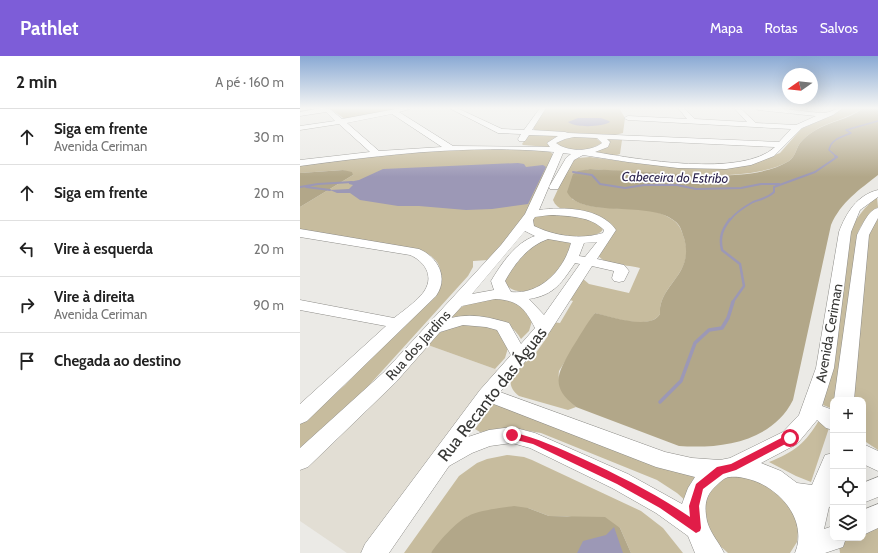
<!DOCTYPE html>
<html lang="pt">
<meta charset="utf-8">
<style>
:root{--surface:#fff;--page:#f6f6f6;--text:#222;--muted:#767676;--line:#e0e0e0;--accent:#7d5dd8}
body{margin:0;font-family:Cabin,sans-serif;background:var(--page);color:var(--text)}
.controls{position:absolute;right:12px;bottom:12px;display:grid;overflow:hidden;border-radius:8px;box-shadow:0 4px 16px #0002}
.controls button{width:36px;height:36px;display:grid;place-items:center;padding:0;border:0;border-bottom:1px solid var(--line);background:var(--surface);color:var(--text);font:20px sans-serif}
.compass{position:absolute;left:482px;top:12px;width:36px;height:36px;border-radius:50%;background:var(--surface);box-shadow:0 4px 16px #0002;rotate:256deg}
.stop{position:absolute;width:12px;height:12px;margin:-9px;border:3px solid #e11d48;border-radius:50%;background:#fff}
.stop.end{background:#e11d48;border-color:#fff;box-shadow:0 1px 4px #0008}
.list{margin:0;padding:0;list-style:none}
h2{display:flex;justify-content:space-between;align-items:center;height:52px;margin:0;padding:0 16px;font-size:17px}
h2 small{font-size:13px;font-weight:400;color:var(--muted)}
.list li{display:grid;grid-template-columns:26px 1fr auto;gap:12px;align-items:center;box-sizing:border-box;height:56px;padding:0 16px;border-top:1px solid var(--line)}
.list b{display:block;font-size:15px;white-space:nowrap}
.list p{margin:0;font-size:13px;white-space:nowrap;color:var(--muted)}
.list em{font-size:13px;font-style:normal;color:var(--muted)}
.icon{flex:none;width:22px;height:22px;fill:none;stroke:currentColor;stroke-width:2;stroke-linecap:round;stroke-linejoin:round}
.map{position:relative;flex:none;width:578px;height:497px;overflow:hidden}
header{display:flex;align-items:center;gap:24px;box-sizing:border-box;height:56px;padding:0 20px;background:var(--accent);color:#fff}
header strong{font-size:19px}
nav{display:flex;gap:22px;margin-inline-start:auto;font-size:14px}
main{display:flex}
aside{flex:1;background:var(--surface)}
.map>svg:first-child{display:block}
.built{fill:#e2ded4}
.green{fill:#c7bc9e}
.forest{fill:#b2a789}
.water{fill:#9c98b6}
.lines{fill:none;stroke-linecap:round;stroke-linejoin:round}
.stream-far3{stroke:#9c98b6;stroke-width:1.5}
.stream-far2{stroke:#9c98b6;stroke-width:2}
.stream-far1{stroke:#9c98b6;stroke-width:2.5}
.stream{stroke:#9c98b6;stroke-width:3.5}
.minor-casing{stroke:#8d8c88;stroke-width:1}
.minor{fill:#fff;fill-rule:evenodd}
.route{fill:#e11d48}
.labels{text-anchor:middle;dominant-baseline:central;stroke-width:3.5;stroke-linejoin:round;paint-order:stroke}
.far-water-label{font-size:13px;font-style:italic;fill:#2d244e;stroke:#fff}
.street-label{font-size:14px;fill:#383836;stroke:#fff}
.near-street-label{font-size:17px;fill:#383836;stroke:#fff}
</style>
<header>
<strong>Pathlet</strong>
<nav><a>Mapa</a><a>Rotas</a><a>Salvos</a></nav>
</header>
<main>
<aside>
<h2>2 min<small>A pé · 160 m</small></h2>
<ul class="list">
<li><svg class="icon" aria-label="ahead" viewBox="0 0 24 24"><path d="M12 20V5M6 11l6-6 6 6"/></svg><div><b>Siga em frente</b><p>Avenida Ceriman</p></div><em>30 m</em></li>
<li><svg class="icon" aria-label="ahead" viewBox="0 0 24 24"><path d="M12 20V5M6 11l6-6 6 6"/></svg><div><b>Siga em frente</b></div><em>20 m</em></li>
<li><svg class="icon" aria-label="left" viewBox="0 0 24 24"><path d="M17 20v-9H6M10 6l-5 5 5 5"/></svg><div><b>Vire à esquerda</b></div><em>20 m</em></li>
<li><svg class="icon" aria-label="right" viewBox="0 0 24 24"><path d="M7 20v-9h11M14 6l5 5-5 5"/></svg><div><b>Vire à direita</b><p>Avenida Ceriman</p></div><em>90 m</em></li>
<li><svg class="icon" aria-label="arrive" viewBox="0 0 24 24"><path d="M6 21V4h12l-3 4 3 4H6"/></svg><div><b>Chegada ao destino</b></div></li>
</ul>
</aside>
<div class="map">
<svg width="578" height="497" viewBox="0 0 578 497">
<rect width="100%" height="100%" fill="#ebeae6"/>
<path class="built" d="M125 288 206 317 74 497H47L0 465V405Z"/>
<path class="green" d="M29 52H105L78 58 45 63Z
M246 52H319L325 62 323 77 315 79 235 75 233 71Z
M543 52H563C548 63 529 65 514 75 509 78 504 82 500 87 496 93 495 101 489 105 449 130 339 116 290 113L274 117 272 143C302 161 344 143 373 164 379 168 381 173 383 179 398 217 358 228 360 258 350 275 310 261 295 257L259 315C257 330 265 342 276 351L268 354 219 340C201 326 216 313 226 300L235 298 248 280 246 274 252 266 260 267 273 245 267 243 282 222 289 228 329 237 340 212C330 209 303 209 298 199L314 173C306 151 260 165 253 144L271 105 278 102 290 101 343 108 394 111 455 106 480 97 501 73 535 58Z
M230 79H259L249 86V91H248L223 89 222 88 228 80Z
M272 80 296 82 302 87 288 94H266L256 87Z
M305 83 322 84 320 98 314 100 294 96 307 91Z
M199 92 249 95 254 99 230 152 218 171 188 204 173 205V211L168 220 63 336 0 394V367L45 329 136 236C146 214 140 202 118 193L0 173V151L53 119 43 114 0 117V109L137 94Z
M577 141 578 151C569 156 560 170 557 179L552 231 534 344H533V353L523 349 543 230 550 177C555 162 565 151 577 141Z
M254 157 293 164 303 173C297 187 246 178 234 172L231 164 235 161Z
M578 163V394L563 384V344H553L567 179Z
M246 182 269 186 272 190C265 202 258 219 247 227 234 237 215 240 204 227L205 221 233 188Z
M192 241 218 246 232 265 229 275 221 283C206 256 174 261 147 264 163 246 170 247 192 241Z
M167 268 193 272 198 275 208 292 205 302 195 313 125 288C137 275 150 272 167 268Z
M194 347 399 418C389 426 387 434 387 446L377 437 357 424 241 377 217 373 180 376 175 373Z
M519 364 530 369 511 426 496 420 469 406C494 396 506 387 519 364Z
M207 399 224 401 232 404 341 455 363 472 383 497H331L320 472 267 460H249L228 452 168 460 154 472 131 497H104L159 420 177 407 187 403Z
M436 420 458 424 487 445 497 466 498 476 497 486 490 497H428L418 488 405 468V438L410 431 426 421Z
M578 465V497H540L539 489 549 482H563V473Z"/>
<path class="forest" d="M563 52H578V119C559 134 541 146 531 169L493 344C472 386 421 393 379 390L276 351C249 330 258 317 272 292 280 280 286 268 295 257 310 260 350 275 360 258 358 229 395 219 384 182 382 177 381 170 376 166 351 143 281 164 267 136L273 118 278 115 290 113C314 114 339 116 363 117 399 119 457 125 489 105 495 101 496 93 500 87 504 82 509 78 514 75 529 65 549 64 563 52Z
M43 114 52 116 53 119 0 151V117Z
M214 450 228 452 249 460 305 461 320 472 331 497H131C138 486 156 466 168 460 180 454 201 452 214 450Z"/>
<path class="water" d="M278 62H301L309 65 310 66C302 71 275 72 268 66Z
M218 107 224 108 226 111 243 109 246 111 228 148 192 153 166 154 119 150H98L60 144 50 137H37L30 134 49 133 53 129 49 128V126L59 124 83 113Z
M314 471 323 497H277L283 485 306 479Z"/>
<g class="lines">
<path class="stream-far3" d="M537 101 529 94C531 83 542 81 551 77L546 74 578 65"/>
<path class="stream-far2" d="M273 116 292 119 300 128 325 132 344 129H377L396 133 441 132 461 128H479
M0 131 18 128 52 126
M6 131 30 134
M430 164C436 156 444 151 453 146 461 143 468 142 474 136V131L515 116 537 101 535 100"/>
<path class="stream-far1" d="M430 163C422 174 419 181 422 194L440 208 444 230 432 247"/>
<path class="stream" d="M360 346 381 325 395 287 409 274 422 272 428 262 433 246"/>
<g class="minor-casing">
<path id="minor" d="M22 52 30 53 42 63 101 52H111L110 53 99 56 153 90 250 91 247 87 258 80 229 79 225 85H219L218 83 221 78 198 77 149 52H157L202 73 224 74 240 52H246L232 74 265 76 268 77 479 86 491 73 328 64 324 62 328 60 387 63 378 52H384L395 63 447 66 434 52H440L456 67 496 69 516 60 458 54 455 52C477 50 500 56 523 57 530 57 536 52 543 52L533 59 502 72 474 100 451 109 426 113 378 112 328 106 283 99 274 104 258 133H250L249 131 266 102 271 98 263 97 239 154C263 151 300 151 316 174L297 203 324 209 329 215 324 225 319 226 314 225 312 222 314 215 292 210 249 277 200 336 365 396 392 402 420 404 430 402 483 376 499 359 516 312 539 176C546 157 557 139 578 134V141L560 154 551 176 534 312 522 350 533 354V374L526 372 517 364 497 388 461 407 481 415 497 427 512 429 525 399 533 397V450L529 451 524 473 533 470V482H546L543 491 525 497H495C509 463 477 428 444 422 439 421 431 420 426 422 423 423 419 427 417 429 405 439 404 450 407 465 410 477 419 486 424 497H395L388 480 356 457 312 432 230 392 212 387 190 390 172 397 149 410 89 497H61L65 488 180 334 211 299 197 274 186 271 163 269 140 276 96 326 8 411 0 414V392L84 316 201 189 225 158 254 96C170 88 83 99 0 110V104L70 96 39 68 0 74V70L35 65 26 56 0 60V56ZM92 58 142 91 79 95 47 67ZM274 81 297 82 302 87C291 96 267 96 256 87L265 83ZM307 83 475 91C442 122 337 103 295 96L308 91 310 86ZM250 159C268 160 291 160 304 174L303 177C280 184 255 180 234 170L233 164 235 161ZM225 175 235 180C215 187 202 207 191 225L194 234 172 238ZM248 183 271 187C264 214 240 239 211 236L205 225C215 207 228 190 248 183ZM297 186 285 201 279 200 284 187ZM275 207 280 208 244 259 229 243C255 239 262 226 275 207ZM195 243C218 244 225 252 235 272L221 288 209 267C189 261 171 257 151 262L162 250ZM191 347 356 411 395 421 388 432 382 448 328 418 235 377 212 371 189 374 168 381Z
M578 152V162L569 179 554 344H534L557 179C562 170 568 154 578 152Z
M0 173 119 193C138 201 149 222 136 240L7 365 0 368V348L86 270 0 254V244L94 262C103 255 120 243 125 234 134 219 124 205 110 199L0 181Z
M563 388 578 395V415L563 408Z
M578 421V441L563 447V427Z
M578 448V472L563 479V454Z"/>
</g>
<use href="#minor" class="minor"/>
</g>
<linearGradient id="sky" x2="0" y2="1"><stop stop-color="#89a9d4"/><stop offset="0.43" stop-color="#f6f6f4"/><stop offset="1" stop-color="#f6f6f4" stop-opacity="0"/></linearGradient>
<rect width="578" height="121" fill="url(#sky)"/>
<path class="route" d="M212 376C237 382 259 392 283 403 320 420 356 438 390 461L389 450 396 428 417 411 431 408 487 379 490 378 494 382 493 384 436 414 423 418 403 433 399 450 401 472 400 475 396 477 360 452 317 428 233 388 208 382 207 379 208 377Z"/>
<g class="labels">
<g class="far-water-label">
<text transform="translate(375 121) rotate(1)">Cabeceira do Estribo</text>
</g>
<g class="street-label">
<text transform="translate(529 277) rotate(-80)">Avenida Ceriman</text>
<text transform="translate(118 289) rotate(-48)">Rua dos Jardins</text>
</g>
<g class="near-street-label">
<text transform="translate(192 338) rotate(-52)">Rua Recanto das Águas</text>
</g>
</g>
</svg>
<div class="controls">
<button>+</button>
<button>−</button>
<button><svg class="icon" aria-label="locate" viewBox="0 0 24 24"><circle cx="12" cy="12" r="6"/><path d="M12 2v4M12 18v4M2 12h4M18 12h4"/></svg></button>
<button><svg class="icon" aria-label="layers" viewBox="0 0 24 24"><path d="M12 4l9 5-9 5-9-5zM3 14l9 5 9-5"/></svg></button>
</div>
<svg class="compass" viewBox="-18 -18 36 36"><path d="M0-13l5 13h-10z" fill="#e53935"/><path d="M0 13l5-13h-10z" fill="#767676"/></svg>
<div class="stop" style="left:490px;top:382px"></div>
<div class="stop end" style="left:212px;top:379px"></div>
</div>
</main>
